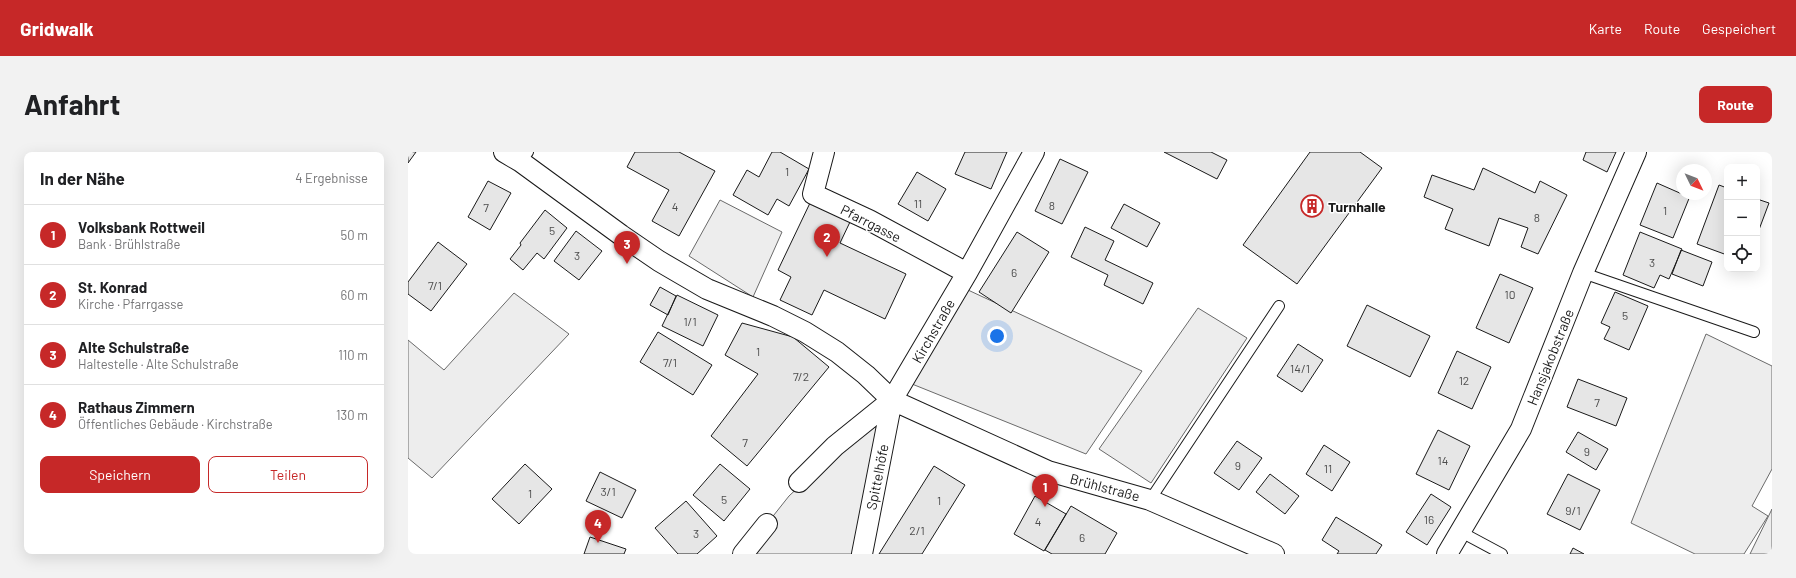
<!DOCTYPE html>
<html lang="de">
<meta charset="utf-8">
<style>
:root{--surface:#fff;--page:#f2f2f2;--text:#202124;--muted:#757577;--line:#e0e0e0;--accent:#c62828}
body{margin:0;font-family:Barlow,sans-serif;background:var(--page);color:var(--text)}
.controls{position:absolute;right:12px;top:12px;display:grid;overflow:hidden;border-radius:8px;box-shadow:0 4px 16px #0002}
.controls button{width:36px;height:36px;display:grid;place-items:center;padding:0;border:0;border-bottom:1px solid var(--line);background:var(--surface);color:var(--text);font:20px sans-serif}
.compass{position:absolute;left:1268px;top:12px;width:36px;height:36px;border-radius:50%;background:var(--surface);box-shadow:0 4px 16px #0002;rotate:133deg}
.you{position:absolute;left:589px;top:184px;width:14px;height:14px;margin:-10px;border:3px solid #fff;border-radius:50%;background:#1a73e8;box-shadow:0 0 0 6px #1a73e833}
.badge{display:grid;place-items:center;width:26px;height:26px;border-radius:50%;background:var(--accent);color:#fff;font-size:13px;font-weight:700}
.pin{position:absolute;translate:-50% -33px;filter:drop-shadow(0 1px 2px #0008)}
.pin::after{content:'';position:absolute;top:21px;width:14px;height:12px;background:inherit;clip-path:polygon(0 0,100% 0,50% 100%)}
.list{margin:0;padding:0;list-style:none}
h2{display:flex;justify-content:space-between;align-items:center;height:52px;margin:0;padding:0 16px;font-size:17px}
h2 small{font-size:13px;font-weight:400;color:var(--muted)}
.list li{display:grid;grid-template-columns:26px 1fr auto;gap:12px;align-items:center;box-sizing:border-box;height:60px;padding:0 16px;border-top:1px solid var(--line)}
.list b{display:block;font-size:15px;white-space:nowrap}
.list p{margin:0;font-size:13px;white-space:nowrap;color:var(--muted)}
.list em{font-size:13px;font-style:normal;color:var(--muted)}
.actions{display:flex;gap:8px;padding:12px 16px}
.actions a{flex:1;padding:9px 0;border:1px solid var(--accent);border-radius:8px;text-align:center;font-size:14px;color:var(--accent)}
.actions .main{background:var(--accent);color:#fff}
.icon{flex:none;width:22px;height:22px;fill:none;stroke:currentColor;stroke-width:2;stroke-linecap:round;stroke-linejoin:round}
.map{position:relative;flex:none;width:1364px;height:402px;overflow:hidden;border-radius:8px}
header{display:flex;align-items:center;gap:24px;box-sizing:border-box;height:56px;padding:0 20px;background:var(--accent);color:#fff}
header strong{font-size:19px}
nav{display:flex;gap:22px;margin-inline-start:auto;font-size:14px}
.intro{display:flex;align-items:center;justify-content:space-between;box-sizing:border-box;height:96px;padding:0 24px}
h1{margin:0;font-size:28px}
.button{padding:10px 18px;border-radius:8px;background:var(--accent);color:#fff;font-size:14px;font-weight:700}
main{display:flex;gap:24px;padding:0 24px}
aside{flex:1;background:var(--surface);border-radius:8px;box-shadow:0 4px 16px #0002}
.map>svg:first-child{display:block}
.built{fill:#ededed;stroke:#6a6a6a}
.building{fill:#e6e6e6;stroke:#1a1a1a}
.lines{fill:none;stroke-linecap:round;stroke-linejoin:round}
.service-casing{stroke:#1a1a1a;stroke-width:12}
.minor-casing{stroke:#1a1a1a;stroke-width:22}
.service{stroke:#fff;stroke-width:10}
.minor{stroke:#fff;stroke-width:20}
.labels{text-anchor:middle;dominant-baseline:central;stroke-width:3;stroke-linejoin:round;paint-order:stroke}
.number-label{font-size:12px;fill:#4d4d4d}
.poi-label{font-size:14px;font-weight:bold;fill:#1a1a1a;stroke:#fff;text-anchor:start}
.street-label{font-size:14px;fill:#1a1a1a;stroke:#fff}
</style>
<header>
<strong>Gridwalk</strong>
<nav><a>Karte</a><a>Route</a><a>Gespeichert</a></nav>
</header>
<div class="intro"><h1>Anfahrt</h1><a class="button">Route</a></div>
<main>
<aside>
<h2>In der Nähe<small>4 Ergebnisse</small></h2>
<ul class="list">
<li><span class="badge">1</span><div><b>Volksbank Rottweil</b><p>Bank · Brühlstraße</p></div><em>50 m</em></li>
<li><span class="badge">2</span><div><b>St. Konrad</b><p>Kirche · Pfarrgasse</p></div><em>60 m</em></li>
<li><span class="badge">3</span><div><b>Alte Schulstraße</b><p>Haltestelle · Alte Schulstraße</p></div><em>110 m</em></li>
<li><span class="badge">4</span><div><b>Rathaus Zimmern</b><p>Öffentliches Gebäude · Kirchstraße</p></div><em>130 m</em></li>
</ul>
<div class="actions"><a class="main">Speichern</a><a>Teilen</a></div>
</aside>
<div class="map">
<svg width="1364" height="402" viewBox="0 0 1364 402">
<rect width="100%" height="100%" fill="#fff"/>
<path class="built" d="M312 48 374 80 345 145 281 104Z
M560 138 734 219 678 302 504 232Z
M106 141 161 182 24 326 0 306V188L36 218Z
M790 156 839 186 743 331 691 297Z
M1298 182 1364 214V317L1344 354 1360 364 1336 402H1287L1223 371Z
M484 248 456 402H335L381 344Z
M1364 357V402H1342Z"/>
<path class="building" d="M0 0H8L0 11Z
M227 0H271L307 19 271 84 244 69 261 38 219 15Z
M364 0H372L401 17 381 54 369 47 360 63 325 43 339 18 351 25Z
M557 0H599L583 37 547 22Z
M756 0H803L819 8 809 27Z
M902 0H952L974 16 889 132 835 93Z
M1178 0H1208L1199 20 1175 8Z
M652 7 680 20 654 72 627 59Z
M1075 16 1127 41 1132 29 1159 43 1130 102 1113 95 1120 76 1091 66 1081 94 1037 77 1045 57 1016 45 1024 23 1066 38Z
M509 20 538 37 520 69 490 52Z
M80 29 103 41 82 78 60 65Z
M1249 31 1274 42 1282 44 1265 86 1232 73Z
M1311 33 1319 36V103L1289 92Z
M1349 47 1361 51 1349 83Z
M402 51 442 70 432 91 498 122 477 167 416 138 404 163 372 148 383 125 370 118Z
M716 52 752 71 739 95 703 76Z
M137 58 159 76 136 107 129 101 115 118 102 107 113 93 112 91Z
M677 75 706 89 697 108 745 131 735 152 696 133 700 123 663 105Z
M168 79 194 99 171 128 146 109Z
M609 80 641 100 603 161 571 140Z
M1232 80 1274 97 1261 127 1252 123 1246 136 1215 123Z
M30 90 59 112 23 159 0 142V130Z
M1273 98 1304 110 1295 134 1264 122Z
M1092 122 1125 136 1101 191 1068 176Z
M252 135 268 144 260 163 242 153Z
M1207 140 1240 154 1221 198 1196 187 1202 175 1193 171Z
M269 143 310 163 295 194 254 174Z
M959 153 1022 184 1002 225 939 194Z
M334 171 385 185 421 215 339 314 303 284 350 222 317 203Z
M250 180 304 213 285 243 232 210Z
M890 192 915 208 894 240 869 224Z
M1049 199 1083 215 1064 257 1030 241Z
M1170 227 1219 246 1208 274 1159 255Z
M1030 278 1062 294 1041 338 1008 322Z
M1170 280 1200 297 1188 318 1158 300Z
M829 289 854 306 831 338 806 321Z
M916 293 942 310 924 339 898 322Z
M117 312 144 337 111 372 84 347Z
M312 312 342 337 316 369 285 343Z
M526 314 557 333 514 402H471Z
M192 320 228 338 214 366 178 349Z
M862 322 891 344 877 362 848 340Z
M1160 322 1192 338 1172 378 1139 362Z
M1023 342 1043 355 1019 393 998 380Z
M627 344 658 362 636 399 606 382Z
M278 349 309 384 289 402H270L247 376Z
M663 354 709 381 697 402H644L637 398Z
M928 365 974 393 968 402H929L931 399 914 388Z
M182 385 218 397 216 402H176Z
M1165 396 1176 402H1162Z"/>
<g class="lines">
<g class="service-casing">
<path id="service" d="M113 10 120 0
M1175 121 1346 180
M742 348 871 154
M1053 380 1094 402"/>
</g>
<g class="minor-casing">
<path id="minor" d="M96 0 113 10 213 83 251 109 299 137 365 164 397 180 429 200 458 223 484 248 640 319 742 348 866 402
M416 0 405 42 461 68 559 121
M391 330 427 294 484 248 559 121 626 0
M335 402 359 372
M454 402 484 248
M1039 402 1113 277 1175 121 1228 0"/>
</g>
<use href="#service" class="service"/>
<use href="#minor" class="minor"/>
</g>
<defs>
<g id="building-ring" transform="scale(1.15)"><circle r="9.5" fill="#fff" stroke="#c62828" stroke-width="1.5"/><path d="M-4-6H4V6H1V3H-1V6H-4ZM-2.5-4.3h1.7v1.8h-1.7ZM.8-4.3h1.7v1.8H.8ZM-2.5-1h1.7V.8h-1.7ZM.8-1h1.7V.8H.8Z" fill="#c62828"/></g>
</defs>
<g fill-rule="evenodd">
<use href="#building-ring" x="904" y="54"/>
</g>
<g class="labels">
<g class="number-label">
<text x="379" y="19">1</text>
<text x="510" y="51">11</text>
<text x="644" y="53">8</text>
<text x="267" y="54">4</text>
<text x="78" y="55">7</text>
<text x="1257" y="58">1</text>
<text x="1129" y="65">8</text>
<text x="144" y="78">5</text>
<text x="169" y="103">3</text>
<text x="1244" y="110">3</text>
<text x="606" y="120">6</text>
<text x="27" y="133">7/1</text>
<text x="1102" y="142">10</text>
<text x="1217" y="163">5</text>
<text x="282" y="169">1/1</text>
<text x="350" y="199">1</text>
<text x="262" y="210">7/1</text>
<text x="892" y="216">14/1</text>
<text x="393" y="224">7/2</text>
<text x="1056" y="228">12</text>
<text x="1189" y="250">7</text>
<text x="337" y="290">7</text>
<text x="1179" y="299">9</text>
<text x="1035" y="308">14</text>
<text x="830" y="313">9</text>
<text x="920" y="316">11</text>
<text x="200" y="339">3/1</text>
<text x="122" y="341">1</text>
<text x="316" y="347">5</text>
<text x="531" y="348">1</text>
<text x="1165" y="358">9/1</text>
<text x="1021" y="367">16</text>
<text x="630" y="369">4</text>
<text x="509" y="378">2/1</text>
<text x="288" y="381">3</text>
<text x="674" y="385">6</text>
</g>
<g class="poi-label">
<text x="920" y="54">Turnhalle</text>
</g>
<g class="street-label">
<text transform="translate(463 71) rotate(27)">Pfarrgasse</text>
<text transform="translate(525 179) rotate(-60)">Kirchstraße</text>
<text transform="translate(1142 205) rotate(-68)">Hansjakobstraße</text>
<text transform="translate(469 325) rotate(-79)">Spittelhöfe</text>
<text transform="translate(697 335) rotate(15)">Brühlstraße</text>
</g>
</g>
</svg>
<div class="controls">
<button>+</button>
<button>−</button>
<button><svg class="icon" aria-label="locate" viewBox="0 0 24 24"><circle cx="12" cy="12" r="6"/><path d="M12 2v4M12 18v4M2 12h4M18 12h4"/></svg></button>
</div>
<svg class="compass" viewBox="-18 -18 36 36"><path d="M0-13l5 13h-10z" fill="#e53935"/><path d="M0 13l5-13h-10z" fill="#757577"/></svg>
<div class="you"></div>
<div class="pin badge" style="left:637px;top:355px">1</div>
<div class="pin badge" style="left:419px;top:105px">2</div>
<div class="pin badge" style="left:219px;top:112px">3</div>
<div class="pin badge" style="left:190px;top:391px">4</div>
</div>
</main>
